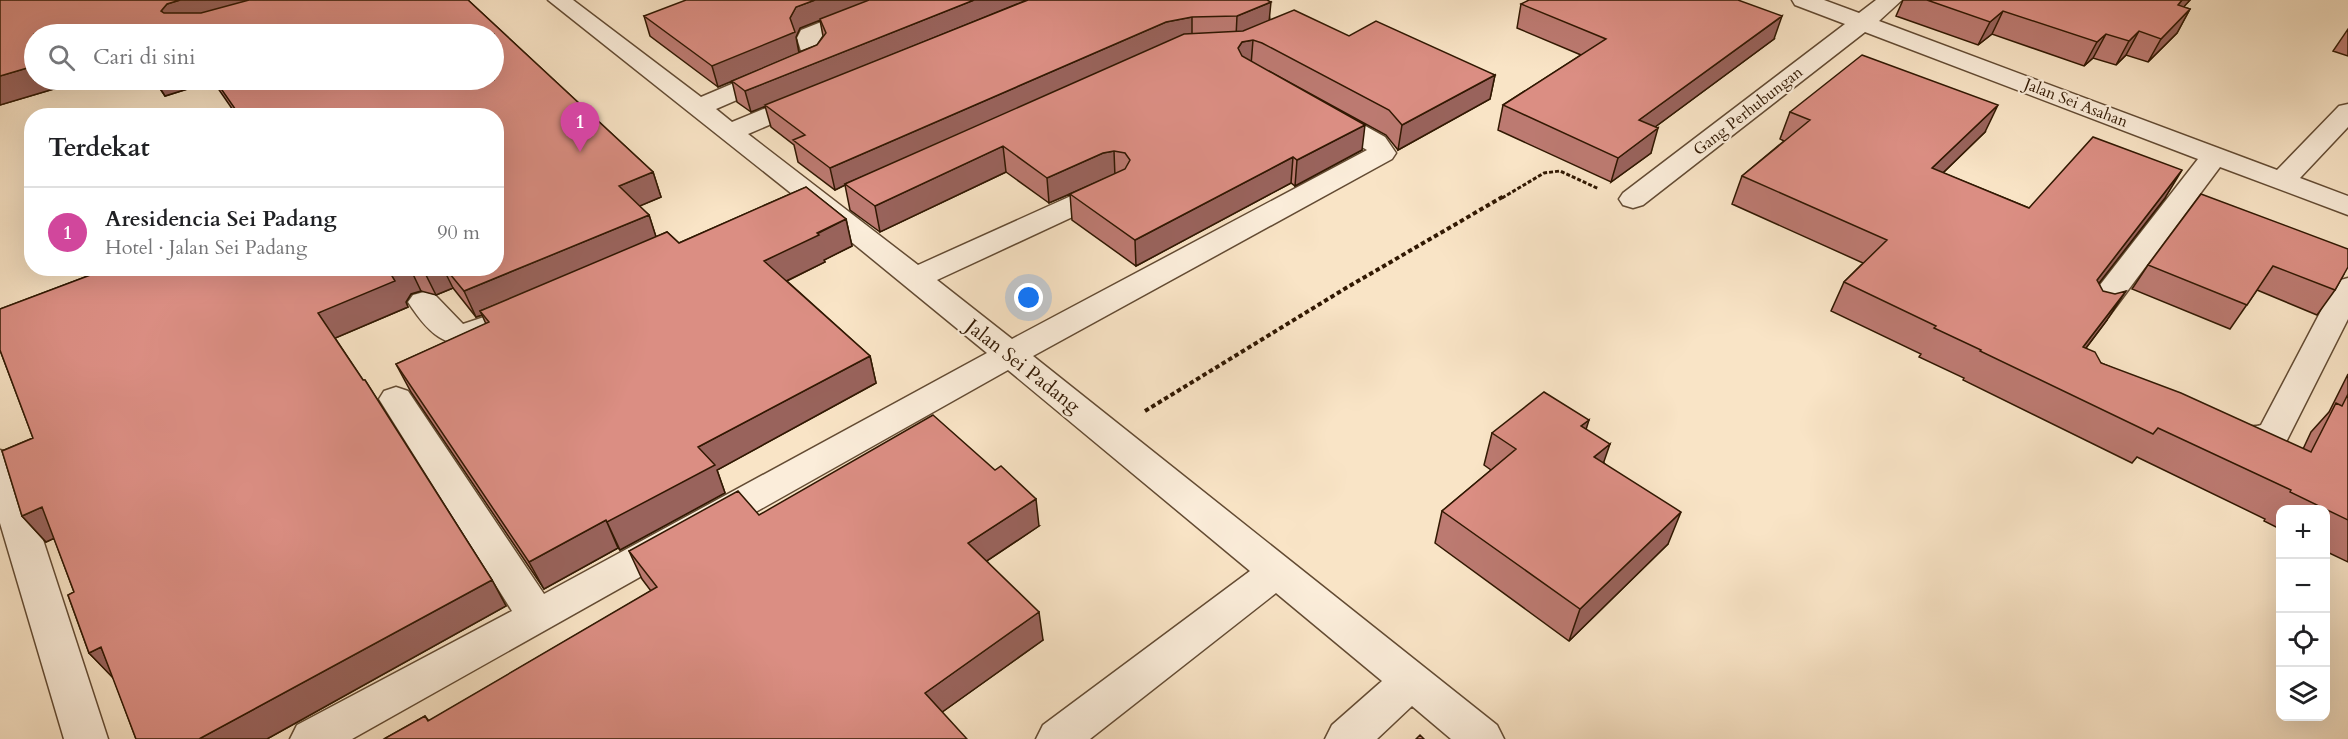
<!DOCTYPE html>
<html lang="id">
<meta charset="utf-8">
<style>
:root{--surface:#fff;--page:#f2f2f2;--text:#202124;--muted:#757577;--line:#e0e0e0;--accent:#0f766e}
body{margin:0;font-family:Cardo,serif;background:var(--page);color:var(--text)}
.controls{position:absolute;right:18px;bottom:18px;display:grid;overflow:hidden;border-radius:12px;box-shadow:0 6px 24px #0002}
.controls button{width:54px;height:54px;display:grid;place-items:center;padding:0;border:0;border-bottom:2px solid var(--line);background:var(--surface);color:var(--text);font:30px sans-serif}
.you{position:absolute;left:1029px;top:298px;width:21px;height:21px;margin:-15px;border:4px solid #fff;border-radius:50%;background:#1a73e8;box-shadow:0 0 0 9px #1a73e833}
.badge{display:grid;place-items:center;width:39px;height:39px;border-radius:50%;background:var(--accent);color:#fff;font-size:20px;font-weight:700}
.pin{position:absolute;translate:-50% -50px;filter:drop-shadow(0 2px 3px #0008)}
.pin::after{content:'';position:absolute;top:32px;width:21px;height:18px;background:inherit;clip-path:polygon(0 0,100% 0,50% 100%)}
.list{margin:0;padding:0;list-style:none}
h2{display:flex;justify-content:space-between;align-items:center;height:78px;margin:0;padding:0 24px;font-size:26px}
h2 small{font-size:20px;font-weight:400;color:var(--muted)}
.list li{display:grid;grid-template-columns:39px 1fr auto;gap:18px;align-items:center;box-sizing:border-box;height:90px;padding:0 24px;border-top:2px solid var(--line)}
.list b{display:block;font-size:22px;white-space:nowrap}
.list p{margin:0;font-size:20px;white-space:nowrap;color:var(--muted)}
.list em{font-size:20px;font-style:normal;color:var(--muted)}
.icon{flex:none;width:33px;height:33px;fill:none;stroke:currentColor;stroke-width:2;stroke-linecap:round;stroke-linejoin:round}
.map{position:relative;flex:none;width:2348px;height:739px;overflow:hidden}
.search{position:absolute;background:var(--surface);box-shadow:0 6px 24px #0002;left:24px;top:24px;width:480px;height:66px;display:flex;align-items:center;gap:15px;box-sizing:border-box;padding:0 21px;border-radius:33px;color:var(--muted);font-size:22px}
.panel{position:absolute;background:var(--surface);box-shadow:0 6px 24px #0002;left:24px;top:108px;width:480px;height:168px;border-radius:24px}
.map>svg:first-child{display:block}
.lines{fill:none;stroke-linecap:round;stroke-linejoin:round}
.minor-casing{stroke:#634b33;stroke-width:3}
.path-far1{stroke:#311802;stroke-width:3;stroke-dasharray:4 2;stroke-linecap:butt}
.path{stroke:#311802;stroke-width:4;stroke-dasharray:4.5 3;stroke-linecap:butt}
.minor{fill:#fbedda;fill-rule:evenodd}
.wall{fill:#bc7a71;stroke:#311802;stroke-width:1.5;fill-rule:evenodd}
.shaded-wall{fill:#99635c;stroke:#311802;stroke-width:1.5}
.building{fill:#db8e83;stroke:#311802;stroke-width:1.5}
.labels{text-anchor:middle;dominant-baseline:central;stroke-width:4.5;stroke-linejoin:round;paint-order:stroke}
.far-street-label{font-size:16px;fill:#311802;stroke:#fbedda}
.street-label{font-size:20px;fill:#311802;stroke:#fbedda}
</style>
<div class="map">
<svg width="2348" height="739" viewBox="0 0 2348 739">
<rect width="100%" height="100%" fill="#f9e4c6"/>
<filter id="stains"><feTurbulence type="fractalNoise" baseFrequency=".00333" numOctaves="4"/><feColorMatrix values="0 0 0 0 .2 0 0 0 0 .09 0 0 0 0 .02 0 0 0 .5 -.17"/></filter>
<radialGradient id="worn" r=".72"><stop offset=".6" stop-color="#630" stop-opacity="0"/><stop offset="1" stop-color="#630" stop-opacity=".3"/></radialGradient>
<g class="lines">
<g class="minor-casing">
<path id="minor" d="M548 0H573L701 97 802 54 797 38 801 30 877 0H908L905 5 821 39 828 53 820 64 716 109 732 122 800 94 809 91 818 94 822 99 818 104 748 134 918 265 1102 182 1112 180 1122 182 1126 188 1122 194 937 280 1012 339 1367 150 1317 121 1313 115 1317 109 1326 107 1335 109 1385 137 1396 153 1392 159 1033 356 1497 725 1504 739H1451L1412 706 1377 739H1325L1332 725 1382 681 1276 593 1090 739H1036L1043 725 1250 571 1008 370 352 739H290L297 725 512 611 379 399 384 391 396 387 408 391 544 594 987 353 816 213Z
M1792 0H1824L1859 13 1876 0H1902L1879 21 2277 170 2339 106 2348 104V127L2300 178 2348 196V215L2220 167 2108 317 2097 320 2086 317 2081 310 2086 303 2198 159 1865 32 1643 205 1633 208 1623 205 1619 199 1623 193 1845 24 1795 5Z
M2348 278V319L2286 442 2252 452 2216 443 2211 434 2216 425C2233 420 2246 430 2261 425L2333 288 2337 281Z
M424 292 435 295 463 324 502 311 513 314 518 321C511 331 501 334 490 338 449 354 430 336 408 302L413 295Z
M0 450 13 454 18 463 108 739H64L0 523Z"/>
</g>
<path class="path-far1" d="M1502 198 1544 173 1560 171 1599 189"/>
<path class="path" d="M1145 411 1346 288 1504 196"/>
<use href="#minor" class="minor"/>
</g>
<path class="wall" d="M0 0H468L653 172 661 197 639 206 649 215 656 237 667 232 679 243 806 187 846 219 852 246 824 260 825 262 787 281 870 356 876 383 717 470 725 493 620 550 618 548 544 589 411 392 396 364 486 324 482 315 476 317 453 288 436 295 421 291 411 294 406 302 408 307 335 338 363 380H365L492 580 506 606 267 739H136L113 677 89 653 68 595 74 592 54 538 46 542 22 516 2 451 33 438 0 350V309L109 268H496V116H237L213 81 165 96 154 80H494V34H34V80H84L0 105Z
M1267 0 1270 20 1349 36 1495 75 1490 99 1398 150 1386 135 1269 71 1362 150 1295 186 1291 183 1136 266 1072 220 1070 194 1049 203 1006 172 880 232 850 210 845 185 835 190 798 162 794 145 771 127 765 106 751 112 737 102 732 81 718 87 650 36 644 16ZM820 20 823 36 817 45 799 52 796 37 800 28Z
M1903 0H2190L2183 7 2190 9 2177 33 2148 62 2126 55 2116 65 2093 58 2084 66 1992 34 1978 45 1896 16Z
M1521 4 1774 39 1655 127 1651 153 1611 182 1498 130 1503 105 1581 55 1517 28Z
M2348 29V56L2333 51Z
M1790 112 1985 132 1943 173 2029 208 2165 198 2099 283 2107 320 2086 348 2101 363 2303 449 2311 432 2329 412 2348 374V562L2325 551V510H2280V529L2264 521 2265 519 2137 457 2132 463 1963 380 1964 378 1919 357 1921 354 1831 311 1844 282 1863 263 1732 204 1742 176 1784 141 1780 139Z
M2348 249 2344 274 2335 290 2317 315 2257 290 2230 329 2132 289 2148 265Z
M1586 429 1604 463 1668 544 1569 641 1435 543 1442 511 1491 470 1484 465 1492 433Z
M759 515 1039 526 987 561 1043 640 942 712 384 739 425 716 429 721 651 591 642 579 629 551Z"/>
<path class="shaded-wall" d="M180 0H276L180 27 161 11 167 4Z
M815 0H871L800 28 796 37 799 53 718 87 712 66 790 18 796 7Z
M974 0H1027L751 112 745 91Z
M2182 0H2190L2164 29 2178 5Z
M1271 2 1269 22 1236 37 1237 16Z
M2190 9 2177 33 2148 62 2161 39Z
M2003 11 1992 34 1978 45 1990 22Z
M1782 16 1774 39 1632 144 1639 120Z
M1192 17V38L845 184V185L835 190 830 168 1166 22Z
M2139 31 2126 55 2116 65 2129 41Z
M2106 34 2093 58 2084 66 2097 42Z
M1253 40 1251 65 1237 73 1238 48 1242 42Z
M34 66V80H84L0 105V76Z
M1495 75 1490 99 1398 150 1402 125Z
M155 80H212L213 81 165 96Z
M1998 105 1985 132 1919 196 1932 168Z
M1365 125 1362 150 1295 186 1297 160Z
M1658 128 1651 153 1611 182 1618 158Z
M1003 146 1006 172 880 232 875 206Z
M1114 151 1115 177 1104 179 1049 203 1047 178 1103 153Z
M1293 157 1291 183 1136 266 1135 240Z
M2182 170 2165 198 2079 309 2097 280Z
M653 172 661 197 628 211 619 186Z
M649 215 657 240 480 311 482 315 476 317 464 291Z
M846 219 852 246 824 260 825 262 772 288 764 261Z
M397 268H410L421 291 411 294 406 302 408 307 333 339 318 313Z
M425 268H443L453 288 436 295 423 269Z
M2126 291 2107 320 2065 376 2083 347Z
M870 356 876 383 717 470 725 493 620 550 607 522 698 447Z
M1589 420 1579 452 1581 426Z
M1610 444 1599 476 1594 457Z
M1036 499 1039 526 973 570 968 543Z
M42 507 66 533 46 542 22 516Z
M1681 512 1668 544 1569 641 1580 609Z
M606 520 618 548 544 589 529 562Z
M492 580 506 606 267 739H199Z
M1039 612 1043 640 931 720 925 693Z
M101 647 114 679 89 653Z"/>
<path class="building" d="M0 0H180L167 4 161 11 164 13H201L249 0H468L653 172 619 186 649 215 464 291 445 268H496V116H240L215 80H494V34H34V66L0 76Z
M686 0H815L796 7 790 18 795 32 712 66 644 16Z
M869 0H974L745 91 732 81 817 45 826 33 820 19Z
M1028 0H1267L1271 2 1237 16 1192 17 1166 22 830 168 793 140 805 135 765 105Z
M1529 0H1738L1782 16 1639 120 1658 128 1618 158 1503 105 1606 39 1521 4Z
M1927 0H2182L2178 5 2190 9 2161 39 2139 31 2129 41 2106 34 2097 42 2003 11 1990 22Z
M1294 10 1349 36 1376 21 1495 75 1402 125 1389 110 1262 43 1253 40 1242 42 1238 48 1242 56 1365 125 1297 160 1293 157 1135 240 1070 194 1125 169 1130 160 1125 153 1114 151 1103 153 1047 178 1003 146 875 206 845 184 1184 34 1243 31Z
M1862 55 1998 105 1932 168 2029 208 2093 137 2182 170 2097 280 2103 291 2115 294 2126 291 2083 347 2095 352 2101 363 2181 393 2311 452 2336 403 2342 406 2348 394V520L2290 492 2291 490 2158 428 2153 434 1980 351 1981 350 1934 328 1936 326 1844 282 1887 240 1742 176 1810 120 1790 112Z
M806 187 846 219 817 233 819 235 764 261 870 356 698 447 715 465 607 522 606 520 529 562 396 364 489 322 480 311 667 232 679 243Z
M2201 194 2348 249V267L2335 290 2273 266 2247 305 2148 265Z
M109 268H397L392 276 395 281 318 313 363 380H365L492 580 199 739H136L101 647 89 653 68 595 74 592 42 507 22 516 2 451 33 438 0 350V309Z
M1544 392 1589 420 1581 426 1610 444 1594 457 1681 512 1580 609 1442 511 1516 449 1492 433Z
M933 415 995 470 1001 466 1036 499 968 543 1039 612 925 693 967 739H384L425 716 428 721 657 587 629 551 738 491 759 515Z
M1420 735 1424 739H1416Z"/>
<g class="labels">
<g class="far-street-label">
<text transform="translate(2076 103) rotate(21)">Jalan Sei Asahan</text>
<text transform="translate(1748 111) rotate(-38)">Gang Perhubungan</text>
</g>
<g class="street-label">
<text transform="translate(1023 366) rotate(38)">Jalan Sei Padang</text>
</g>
</g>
<rect width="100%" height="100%" filter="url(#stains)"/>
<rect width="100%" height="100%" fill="url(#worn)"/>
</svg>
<div class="controls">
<button>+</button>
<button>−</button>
<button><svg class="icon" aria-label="locate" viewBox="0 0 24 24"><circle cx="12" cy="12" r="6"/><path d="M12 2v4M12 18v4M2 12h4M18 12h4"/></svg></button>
<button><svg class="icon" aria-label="layers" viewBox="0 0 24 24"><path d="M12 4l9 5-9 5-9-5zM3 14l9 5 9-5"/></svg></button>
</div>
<div class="you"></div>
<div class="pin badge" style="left:580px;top:152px;background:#d1479c">1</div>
<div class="search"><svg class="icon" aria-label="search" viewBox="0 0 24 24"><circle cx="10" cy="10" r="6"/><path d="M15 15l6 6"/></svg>Cari di sini</div>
<section class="panel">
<h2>Terdekat<small></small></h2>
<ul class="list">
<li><span class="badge" style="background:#d1479c">1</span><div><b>Aresidencia Sei Padang</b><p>Hotel · Jalan Sei Padang</p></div><em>90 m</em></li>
</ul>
</section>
</div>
